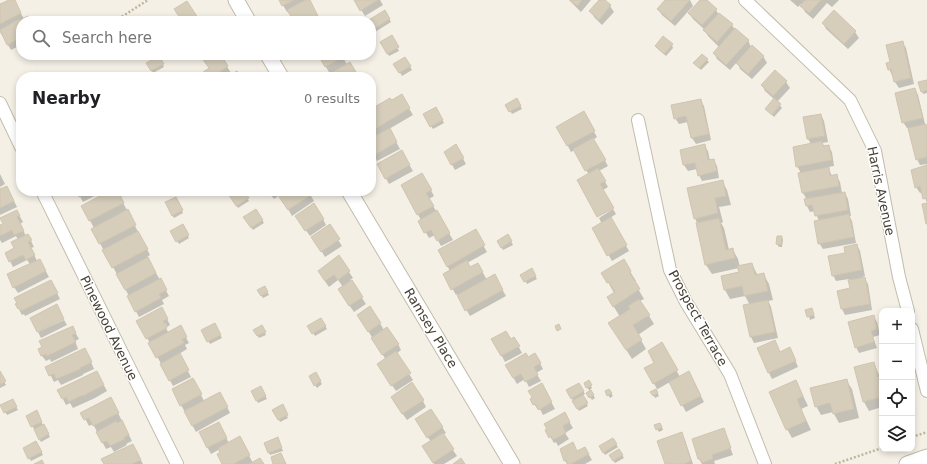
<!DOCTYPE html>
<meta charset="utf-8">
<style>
:root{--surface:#fff;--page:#f6f6f6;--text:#202124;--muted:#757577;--line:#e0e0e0}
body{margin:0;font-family:"DejaVu Sans",sans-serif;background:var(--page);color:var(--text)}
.controls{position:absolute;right:12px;bottom:12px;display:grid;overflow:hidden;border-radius:8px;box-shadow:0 2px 6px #0003}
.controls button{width:36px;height:36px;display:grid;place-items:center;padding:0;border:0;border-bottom:1px solid var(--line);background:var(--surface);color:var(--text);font:20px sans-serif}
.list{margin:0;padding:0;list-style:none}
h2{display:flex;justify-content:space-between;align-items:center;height:52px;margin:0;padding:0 16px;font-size:17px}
h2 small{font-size:13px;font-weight:400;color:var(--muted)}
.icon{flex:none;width:22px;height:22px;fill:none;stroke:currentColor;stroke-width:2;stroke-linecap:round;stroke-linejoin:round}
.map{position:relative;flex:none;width:927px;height:464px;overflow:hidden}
.search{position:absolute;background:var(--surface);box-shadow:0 2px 6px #0003;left:16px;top:16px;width:360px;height:44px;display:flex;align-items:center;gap:10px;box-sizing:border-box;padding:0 14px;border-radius:16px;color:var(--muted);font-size:15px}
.panel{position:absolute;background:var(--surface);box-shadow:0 2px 6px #0003;left:16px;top:72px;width:360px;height:124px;border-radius:16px}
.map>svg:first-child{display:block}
.shadow{fill:#0003}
.building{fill:#d6cdbb;stroke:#d1c5ae}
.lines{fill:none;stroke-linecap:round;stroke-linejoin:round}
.minor-casing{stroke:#c2bcab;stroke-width:14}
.tertiary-casing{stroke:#c2bcab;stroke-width:17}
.path{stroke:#c2b699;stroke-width:2.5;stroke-dasharray:2 2;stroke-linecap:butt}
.minor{stroke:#fff;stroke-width:12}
.tertiary{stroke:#fff;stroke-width:15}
.labels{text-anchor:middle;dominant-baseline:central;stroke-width:3;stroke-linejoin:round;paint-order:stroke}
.street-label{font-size:13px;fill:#474135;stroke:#fff}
</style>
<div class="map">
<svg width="927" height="464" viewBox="0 0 927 464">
<rect width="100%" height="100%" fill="#f4f0e6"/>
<path class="shadow" d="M11 0H14L24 19 30 21H21V45L11 50 0 32V5Z
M280 0H309L320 21H295L289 11 287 12Z
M355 0H380L383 5 365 16Z
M569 0H591L581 12Z
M601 0H604L610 6 614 12 602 25 594 17 591 11Z
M667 0H690L693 6 675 26 662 15 658 9Z
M702 0H705L716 10 719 15 732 25 735 30 748 40 751 47 763 56 767 63 752 79 740 69 737 62 730 70 717 59 714 53 719 47 708 36 705 30 693 19 689 13Z
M790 0H839L832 7 827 3 813 19 805 12 801 4 798 7Z
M385 11 391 22 375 32 371 26V21H369Z
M823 23 855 32 859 38 848 49 826 29Z
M391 37 399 51 389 56 381 42Z
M902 42 906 48 914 84 899 88 895 82 894 75H892L889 69Z
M672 45 673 48 666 56 656 47Z
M153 55H159L158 56 164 67 153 73 148 63 155 59Z
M199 55H220L231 73 225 77H201L210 69 204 60 203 61Z
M319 55H351L344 59 347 65 358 77H328L330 74Z
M405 58 412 70 402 76 395 64Z
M707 60 709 62 701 70 696 65Z
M927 81V93L923 94 922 91Z
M786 82 790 88 777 102 782 108 774 117 766 109 774 99 765 91 762 85Z
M915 89 918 95 925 124 927 128V164L920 165 917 159 909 128H907L903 122Z
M401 95 413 115 389 129 400 149 377 161 371 150V140L377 136 373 130 371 131V99L376 108 391 101Z
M517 100 522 109 512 114 507 105Z
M700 100 704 106 711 140 696 144 692 138 688 122 679 124 675 118Z
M436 108 444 123 433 129 424 115Z
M583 113 597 137 593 140 608 166 599 171 608 187 603 190 589 175 575 150 571 152 558 127Z
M821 115 824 121 828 142 822 143 825 147 828 146 832 152 834 166 828 167 832 176 836 175 840 182 842 193H845L848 199 851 216H849L852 221 856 243 823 249 819 243V221L815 211 810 212 807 206 805 200H807L803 193 801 173 797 166 811 144 808 139 804 118Z
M704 145 708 151 710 161 713 160 717 166 719 178 702 181 699 175 697 169 688 171 684 165 681 150Z
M456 146 466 164 455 170 445 152Z
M401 151 413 171 389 184 378 164Z
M927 167V203L923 192 920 193 916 187Z
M0 174 5 184 0 187Z
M422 174 434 196 429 199 453 240 441 246 435 235 429 238 419 221 421 220 402 186Z
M722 181 727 190 731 205 719 207 723 222 721 223 724 228 729 250H733L738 259 740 267 752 264 758 276 764 275 769 284 773 300 768 301 771 307 778 338 754 343 751 337 744 306 750 305 745 296 730 299 725 290 722 276 740 272 739 268 712 274 706 265 697 223 695 218Z
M0 190 10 193 17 207 0 215Z
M77 191H104L83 202Z
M111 191H117L150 255 147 257 169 296 162 300 164 304 139 317 128 297 129 296 92 229 94 228 82 206Z
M237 191H243L249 201 238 208 230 196Z
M268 191H308L314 201 292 216 280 195 274 199Z
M178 201 183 213 174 218 172 215Z
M613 209 616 214 610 218 629 251 612 261 593 229 602 224 599 218Z
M256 210 264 223 253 230 245 218Z
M17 211 23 222 20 224 26 236 28 235 34 247 31 248 37 261 43 266 49 277 18 293 14 287 30 264 27 260 13 267 10 261 18 240 16 236 2 243 0 240V227L4 224Z
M323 219 326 225 310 236 300 222Z
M182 225 189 238 179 244 172 231Z
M329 226 342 246 325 257 312 235 313 237Z
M475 231 487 252 467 263 470 268 478 264 487 280 494 275 506 296 470 316 457 294 456 295 444 274 450 271 439 250Z
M508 235 513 245 503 250 498 241Z
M782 237 783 240 782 247H779L777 244Z
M857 245 860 251 865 276H863L868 284 872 310 845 315 842 309 839 292 851 289 849 279 836 281 833 275Z
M339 257 353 278 350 280 366 304 354 312 342 295 343 287 338 280 329 287 322 277Z
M623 260 636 281 634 282 644 299 640 301 654 324 638 335 646 349 632 359 615 332 620 317 608 297 614 293 603 273Z
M532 270 537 279 527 284 522 275Z
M54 287 60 299 25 316 24 314 22 315 16 304Z
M264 287 269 295 263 298 258 291Z
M370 307 384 330 398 344 401 350 396 354 413 380 396 391 382 371 386 360 362 321Z
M162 309 170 325 167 327 165 323 163 324 169 333 180 327 189 343 185 345 187 349 179 354 191 377 173 386 138 321Z
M812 309 815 318 810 320 807 311Z
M873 316 877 322 880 335 873 337 877 348 859 353 856 347Z
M321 319 327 329 315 336 309 326Z
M64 320 67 325 41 338 38 332Z
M214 324 222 338 210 344 202 331Z
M72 327 79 339 75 341 78 349 51 362 50 359 46 361 42 356Z
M262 327 266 335 259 338 255 331Z
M514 338 522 353 505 362 493 339 510 341Z
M662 344 680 377 692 379 704 402 686 412 670 382 656 390 659 396 655 398 652 392 657 389 646 369 655 363Z
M778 347 780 353 793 355 798 367 772 379 769 373Z
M535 354 543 369 536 373 541 381 529 387 525 379 517 384 506 365 528 358Z
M88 355 94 369 83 374V375L61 385 58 380 54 382 47 368Z
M874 363 880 377 882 376V407L869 411 864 402Z
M0 373 6 385 0 388Z
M315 374 322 384 317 388 310 377Z
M100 378 107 391 95 398 73 408 70 403 66 405 63 399Z
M193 379 204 401 223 399 230 413 196 432 181 405Z
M846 380 852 389 859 418 839 423 833 412 821 415 816 406Z
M796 381 808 406 801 409 811 430 792 438 787 429Z
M589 382 592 388 590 390 595 398 592 400 587 393 590 392 585 384Z
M579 384 585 394 582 396 588 406 579 411 567 390Z
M542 385 555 409 543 415 540 409 538 410 531 399Z
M262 390 267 399 258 403 252 391Z
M609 390 613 396 610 398 606 392Z
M12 400 18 410 7 415 2 406Z
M423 401 426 407 407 420 395 403Z
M114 405 132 441 126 444 127 445 114 452 111 447 106 449 93 424 89 426 82 413Z
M282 406 288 418 280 422 274 410Z
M564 413 573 428 565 433 569 439 558 446 556 442 554 443 546 430Z
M27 416 39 418 50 437 41 442Z
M218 423 229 443 239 437 253 463 263 464H223L221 453 220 449 211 454 200 433Z
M420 425 442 427 446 433 443 435 457 456 444 464H434L427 453 431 442Z
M662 427 663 430 659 432 657 429Z
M723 429 733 455 714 461 715 464H702L699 459Z
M681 434 685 440 693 464H666Z
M612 439 618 447 605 455 600 446Z
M279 441 283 451 270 455 269 453Z
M36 442 43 455 31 461 24 449Z
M585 448 592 460 585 464H567L562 456 577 452Z
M619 450 624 458 615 463 610 455Z
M136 451 143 464H105Z"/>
<path class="building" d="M9 0H15L21 13 0 24V4Z
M279 0H294L282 6Z
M305 0H310L318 16 309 21H294L287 10Z
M354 0H378L360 11Z
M570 0H582L577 6Z
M599 0H605L611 5 599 20 589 11Z
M665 0H690L671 21 657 9Z
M700 0H707L717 9 702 25 688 13Z
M805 0H821L809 13 800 6Z
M187 1 200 21H182L174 9Z
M385 10 390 19 372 30 371 27V21H367Z
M834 10 856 31 844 44 822 23Z
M719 13 733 24 717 42 703 30Z
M28 16 31 21H21V38L7 45 0 30 19 19 20 20Z
M735 28 749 40 726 65 713 53Z
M392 35 399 47 387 54 380 42Z
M663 36 673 44 664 54 655 46Z
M903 41 911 78 894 82 891 69 888 70 886 63 890 62 886 45Z
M752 45 764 56 748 74 736 63Z
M702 54 708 59 699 68 693 63Z
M213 55H221L228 66 213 77H200L199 75 209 68 204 61Z
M318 55H342L344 57 325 67Z
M159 56 164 64 151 71 146 63Z
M405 57 411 66 399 73 393 64Z
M350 62 359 77H326V76Z
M775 70 787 81 773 96 761 85Z
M237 71 241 77H227Z
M927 80V90L921 92 918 82Z
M915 88 923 118 902 123 895 93Z
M402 94 410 108 372 131 371 128V109L390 98 392 100Z
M517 98 521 106 509 112 505 105Z
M774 98 781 104 772 115 765 109Z
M701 99 709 134 691 138 686 116 674 119 671 105Z
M436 107 443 120 430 127 423 114Z
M584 111 595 131 567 146 556 127Z
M821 114 825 136 807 139 803 117Z
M926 124 927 129V157L916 160 908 128Z
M390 128 397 142 373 156 371 152V138Z
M593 138 606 160 585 171 573 149Z
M822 141 823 146 829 145 832 160 796 167 793 147Z
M456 144 464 158 451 165 444 152Z
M705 144 708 160 714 159 717 171 698 176 695 163 683 165 680 150Z
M402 150 410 165 385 179 377 164Z
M927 165V198L923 199 920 186 915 188 911 170Z
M829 167 830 176 837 174 839 186 802 193 798 173Z
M598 168 606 181 600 184 614 208 597 217 577 180Z
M422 173 432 190 426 193 434 206 417 215 401 185Z
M723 180 726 196 715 198 718 213 694 219 687 188Z
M7 186 14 201 0 208V189Z
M75 191H90L79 197Z
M109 191H118L124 203 89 221 81 206Z
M235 191H244L249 198 236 206 229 195Z
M288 191H309L311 195 288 210 279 197Z
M845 192 848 210 815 216 812 205 806 206 804 199Z
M176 197 183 210 172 216 165 202Z
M314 203 324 219 305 231 295 216Z
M927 203V224H926L922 204Z
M128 209 136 225 99 244 91 229Z
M256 209 263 220 251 228 243 217Z
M17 210 20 216 17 217 24 231 14 235 12 230 0 236V225L3 224 0 218Z
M437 210 450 233 437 241 431 230 424 233 418 221Z
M849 214 854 237 818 244 814 221Z
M611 217 627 245 607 256 592 228Z
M719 218 726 250 733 248 735 258 705 265 696 223Z
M183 224 189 235 176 242 170 231Z
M330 224 340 239 321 252 311 237Z
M476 229 485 245 447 267 438 250Z
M138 231 148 249 112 268 102 250Z
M28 234 32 240 28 242 35 255 26 260 23 255 9 262 5 253 14 248 11 242Z
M508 234 512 241 501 248 497 241Z
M777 236H782L781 245 776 244Z
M857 244 862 270 832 276 828 256 845 253 844 247Z
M339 255 350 271 338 280 334 275 325 281 318 271Z
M148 257 156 273 125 290 116 274Z
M40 259 46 271 13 288 7 274Z
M624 259 631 271 630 273 640 289 613 307 607 297 615 292 609 282 607 283 601 273Z
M467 260 470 267 478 263 483 272 451 290 443 274Z
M752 263 755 275 764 273 768 291 744 296 742 286 724 290 721 276 739 272 737 266Z
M532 268 536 276 524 282 520 275Z
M495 274 503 290 465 311 457 295Z
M865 277 870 304 841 309 837 291 850 288 848 280Z
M161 278 167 290 159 294 161 298 135 312 127 296Z
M51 280 58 293 21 311 19 308 18 309 15 304 17 303 14 298Z
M352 280 363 297 349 306 338 289Z
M265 286 268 292 261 296 257 290Z
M639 299 650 315 633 325 642 340 626 350 608 323 630 309 628 306Z
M768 300 775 332 750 337 743 305Z
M57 304 64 319 37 332 30 318Z
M370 306 381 323 368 332 357 315Z
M162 307 168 319 163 321 167 328 146 339 136 321Z
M812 308 814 315 807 317 805 310Z
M874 315 877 329 871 331 874 342 855 348 848 322Z
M321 318 326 326 312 334 307 326Z
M215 323 221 335 207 342 201 330Z
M559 324 561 329 557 331 555 326Z
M181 325 187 337 182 339 184 343 156 358 148 343Z
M262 325 266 332 257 336 253 330Z
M73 326 76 333 72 335 76 342 47 356 46 354 41 356 38 349 42 347 39 341Z
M387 327 399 344 382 355 371 338Z
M506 331 511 339 514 337 520 346 501 356 491 339Z
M775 340 780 352 790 347 796 361 768 373 757 348Z
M662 342 678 370 653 384 644 368 654 363 648 351Z
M85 348 92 362 80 368 81 369 56 379 54 374 49 376 45 367Z
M396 351 411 373 391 386 377 364Z
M180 353 189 370 169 381 160 364Z
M526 353 528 357 535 353 541 363 534 367 538 375 525 382 521 374 513 378 505 365Z
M874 362 878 377 882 375V397L863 402 854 367Z
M0 371 6 381 0 385Z
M97 371 104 385 83 396V395L68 402 66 397 62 399 57 390Z
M689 371 701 396 681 406 669 382Z
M316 372 321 381 314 386 309 376Z
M193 378 202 394 180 406 172 389Z
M847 379 854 409 833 414 830 403 815 407 810 388Z
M589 380 592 385 586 388 584 383Z
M796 380 803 396 797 399 806 421 786 430 769 392Z
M412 382 424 400 402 414 391 397Z
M542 383 552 402 539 410 535 404 533 405 530 399 532 397 528 391Z
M579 383 584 391 571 399 566 390Z
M261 386 266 396 256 401 251 391Z
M609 389 612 393 607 396 605 391Z
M656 389 658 393 653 396 650 392Z
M591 390 594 395 589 398 586 393Z
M220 392 228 407 192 426 184 411Z
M583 395 588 403 577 409 572 401Z
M111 397 119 413 93 426 89 418 84 420 80 413Z
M13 399 17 407 4 413 0 405Z
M283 404 288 415 278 420 272 410Z
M431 409 443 427 427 438 415 419Z
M37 410 42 422 31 427 26 416Z
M565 412 570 422 563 426 566 433 553 440 551 436 549 438 545 430 547 429 544 424Z
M122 420 129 435 124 437 125 439 110 446 107 441 102 443 96 432 116 421 117 423Z
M219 422 227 438 207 448 199 432Z
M660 423 662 427 656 430 654 425Z
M44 424 49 434 39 440 34 429Z
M724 428 731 448 712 455 713 459 702 463 700 459H698L692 439Z
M682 432 691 461 684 464H665L657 441Z
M443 433 454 449 433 463 422 446Z
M240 436 250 455 234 464H222L217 454 220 453 218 448Z
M278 437 282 448 268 453 264 443Z
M613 438 617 444 603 453 599 446Z
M36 441 42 452 28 459 23 448Z
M573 442 577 451 585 447 589 454 571 464H568L566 460 564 461 560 449Z
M133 444 141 460 132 464H104L101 459Z
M619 449 623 455 613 461 609 455Z
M281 453 286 464H273L271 457Z
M260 458 264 464H249Z
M461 458 465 464H453Z
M42 460 44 464H34Z"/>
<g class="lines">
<g class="minor-casing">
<path id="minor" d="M745 0 850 100 875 151 899 277 908 311
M0 103 21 147
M638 120 670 270 686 302 730 374 765 464
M42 191 177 464
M912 329 927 391"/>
</g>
<g class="tertiary-casing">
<path id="tertiary" d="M236 0 248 21
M268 55 281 77
M349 191 512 464
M907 464 927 457"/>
</g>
<path class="path" d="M115 21 148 0
M912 437 927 432
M835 464 882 448"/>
<use href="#minor" class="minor"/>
<use href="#tertiary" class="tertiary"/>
</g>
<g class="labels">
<g class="street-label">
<text transform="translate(881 191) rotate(78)">Harris Avenue</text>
<text transform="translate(698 318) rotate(61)">Prospect Terrace</text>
<text transform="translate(109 328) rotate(64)">Pinewood Avenue</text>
<text transform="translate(431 328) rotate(59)">Ramsey Place</text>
</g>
</g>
</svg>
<div class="controls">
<button>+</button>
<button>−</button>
<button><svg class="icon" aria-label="locate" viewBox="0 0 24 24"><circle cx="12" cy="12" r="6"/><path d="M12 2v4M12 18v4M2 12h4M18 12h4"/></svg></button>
<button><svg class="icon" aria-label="layers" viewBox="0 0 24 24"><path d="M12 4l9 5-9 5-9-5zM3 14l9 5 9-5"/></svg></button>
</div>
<div class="search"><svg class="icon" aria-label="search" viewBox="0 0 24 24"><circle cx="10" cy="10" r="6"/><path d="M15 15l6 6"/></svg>Search here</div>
<section class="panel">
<h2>Nearby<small>0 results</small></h2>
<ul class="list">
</ul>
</section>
</div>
